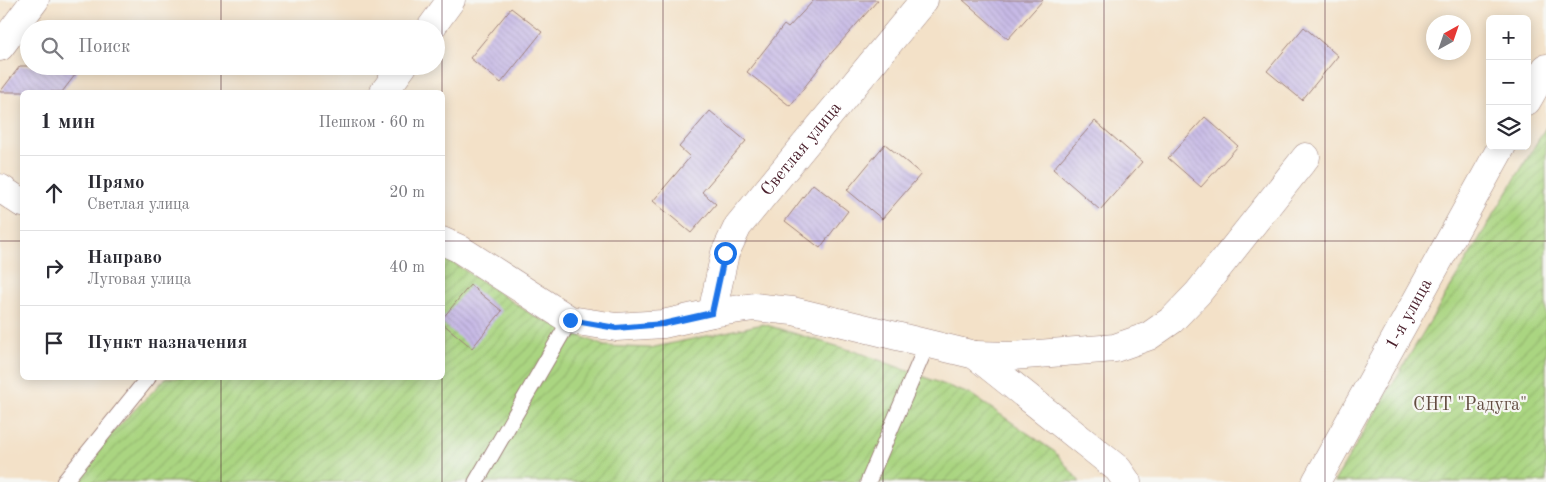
<!DOCTYPE html>
<html lang="ru">
<meta charset="utf-8">
<style>
:root{--surface:#fff;--page:#f2f2f3;--text:#2b2b33;--muted:#7c7c81;--line:#e1e1e2}
body{margin:0;font-family:"Old Standard TT",serif;background:var(--page);color:var(--text)}
.controls{position:absolute;right:15px;top:15px;display:grid;overflow:hidden;border-radius:8px;box-shadow:0 2px 12px #0003}
.controls button{width:45px;height:45px;display:grid;place-items:center;padding:0;border:0;border-bottom:1px solid var(--line);background:var(--surface);color:var(--text);font:25px sans-serif}
.compass{position:absolute;left:1426px;top:15px;width:45px;height:45px;border-radius:50%;background:var(--surface);box-shadow:0 2px 12px #0003;rotate:40deg}
.stop{position:absolute;width:15px;height:15px;margin:-11px;border:4px solid #1a73e8;border-radius:50%;background:#fff}
.stop.end{background:#1a73e8;border-color:#fff;box-shadow:0 1px 5px #0008}
.list{margin:0;padding:0;list-style:none}
h2{display:flex;justify-content:space-between;align-items:center;height:65px;margin:0;padding:0 20px;font-size:21px}
h2 small{font-size:16px;font-weight:400;color:var(--muted)}
.list li{display:grid;grid-template-columns:32px 1fr auto;gap:15px;align-items:center;box-sizing:border-box;height:75px;padding:0 20px;border-top:1px solid var(--line)}
.list b{display:block;font-size:19px;white-space:nowrap}
.list p{margin:0;font-size:16px;white-space:nowrap;color:var(--muted)}
.list em{font-size:16px;font-style:normal;color:var(--muted)}
.icon{flex:none;width:28px;height:28px;fill:none;stroke:currentColor;stroke-width:2;stroke-linecap:round;stroke-linejoin:round}
.map{position:relative;flex:none;width:1546px;height:482px;overflow:hidden}
.search{position:absolute;background:var(--surface);box-shadow:0 2px 12px #0003;left:20px;top:20px;width:425px;height:55px;display:flex;align-items:center;gap:12px;box-sizing:border-box;padding:0 18px;border-radius:28px;color:var(--muted);font-size:19px}
.panel{position:absolute;background:var(--surface);box-shadow:0 2px 12px #0003;left:20px;top:90px;width:425px;height:290px;border-radius:8px}
.map>svg:first-child{display:block}
.garden{fill:url(#garden-furrows);stroke:#7a7a56}
.building{fill:url(#building-back-hatch)}
.lines{fill:none;stroke-linecap:round;stroke-linejoin:round}
.lane-casing{stroke:#9e807a;stroke-width:17}
.street-casing{stroke:#9e807a;stroke-width:29}
.secondary-casing{stroke:#9e807a;stroke-width:29}
.lane{stroke:#fff;stroke-width:15}
.street{stroke:#fff;stroke-width:28}
.secondary{stroke:#fff;stroke-width:28}
.route{stroke:#1a73e8;stroke-width:6}
.grid{fill:none;stroke:#4a1f2b;stroke-width:1;stroke-opacity:0.55}
.labels{text-anchor:middle;dominant-baseline:central;stroke-width:4.5;stroke-linejoin:round;paint-order:stroke}
.street-label{font-size:18px;fill:#4a1f2b;stroke:#f6f6f2}
.park-label{font-size:18px;fill:#624c40;stroke:#f6f6f2}
</style>
<div class="map">
<svg width="1546" height="482" viewBox="0 0 1546 482">
<defs>
<pattern id="garden-furrows" width="10" height="10" patternUnits="userSpaceOnUse" patternTransform="scale(1.25)"><rect width="10" height="10" fill="#aad581"/><path d="M-1 1l2-2M0 10L10 0M9 11l2-2" fill="none" stroke="#94b670"/></pattern>
<pattern id="building-back-hatch" width="6" height="6" patternUnits="userSpaceOnUse" patternTransform="scale(1.25)"><rect width="6" height="6" fill="#c7bae6"/><path d="M-1 5l2 2M0 0l6 6M5-1l2 2" fill="none" stroke="#ac9fc5"/></pattern>
</defs>
<rect width="100%" height="100%" fill="#f6f6f2"/>
<filter id="ink" filterUnits="userSpaceOnUse"><feTurbulence type="fractalNoise" baseFrequency=".02" numOctaves="2"/><feDisplacementMap in="SourceGraphic" scale="10" xChannelSelector="R" yChannelSelector="G"/><feConvolveMatrix kernelMatrix="1 2 1 2 8 2 1 2 1" color-interpolation-filters="sRGB"/></filter>
<filter id="wash" filterUnits="userSpaceOnUse"><feTurbulence type="fractalNoise" baseFrequency=".0096" numOctaves="4" result="noise"/><feDisplacementMap in="SourceGraphic" scale="20" xChannelSelector="R" yChannelSelector="G"/><feGaussianBlur stdDeviation="1.12" result="paint"/><feColorMatrix in="noise" values="0 0 0 0 0 0 0 0 0 0 0 0 0 0 0 0 0 1.4 0 .05"/><feComposite in="paint" operator="in"/></filter>
<g filter="url(#wash)">
<rect width="100%" height="100%" fill="#f3e1c8"/>
<path class="garden" d="M1546 127V482H1334Z
M443 256 534 316 604 346 650 348 763 324 863 354 972 395 1055 452 1080 482H75L110 435 166 378H442Z"/>
<g id="blocks">
<path class="building" d="M814 0H878L826 59 790 106 747 72 784 25 788 28Z
M963 0H1043L1008 39Z
M511 8 542 32 501 83 470 58Z
M1304 27 1338 56 1302 100 1267 71Z
M20 66H82L62 92H0Z
M710 111 746 141 702 192 716 204 691 233 653 201 690 157 679 147Z
M1205 117 1238 146 1201 187 1168 158Z
M1095 121 1142 162 1100 210 1053 169Z
M885 144 921 174 882 219 847 190Z
M813 184 848 211 820 248 785 221Z
M470 285 502 311 472 348 442 323V319Z"/>
</g>
</g>
<g filter="url(#ink)">
<use href="#blocks" fill-opacity="0" stroke="#9e807a" stroke-width="1"/>
<g class="lines">
<g class="lane-casing">
<path id="lane" d="M64 482 148 378
M476 482 570 320
M868 482 928 342"/>
</g>
<g class="street-casing">
<g id="street">
<path d="M430 29 451 0"/>
<path d="M0 47 35 0"/>
<path d="M384 92 403 66"/>
<path id="s1" d="M712 313 725 253 738 226 924 0"/>
<path d="M975 355 1012 356 1115 348 1149 336 1172 320 1198 293 1306 157"/>
</g>
</g>
<g class="secondary-casing">
<g id="secondary">
<path d="M1527 101 1546 68"/>
<path d="M0 188 22 203"/>
<path d="M442 241 458 248 570 320 616 327 663 324 712 313 754 307 793 311 975 355 1118 469 1127 482"/>
<path id="s2" d="M1316 482 1502 146"/>
</g>
</g>
<use href="#lane" class="lane"/>
<use href="#street" class="street"/>
<use href="#secondary" class="secondary"/>
</g>
</g>
<g class="lines" filter="url(#ink)">
<path class="route" d="M570 320 616 328 663 324 712 313 725 253"/>
</g>
<path class="grid" d="M221 0V29M442 0V92M663 0V482M883 0V482M1104 0V482M1325 0V482M221 66V92M0 241H22M442 241H1546M221 378V482M442 378V482"/>
<g class="labels">
<g class="street-label">
<text stroke="none"><textPath href="#s1" startOffset="191">Светлая улица</textPath></text>
<text stroke="none"><textPath href="#s2" startOffset="192">1-я улица</textPath></text>
</g>
<g class="park-label">
<text x="1470" y="405">СНТ "Радуга"</text>
</g>
</g>
</svg>
<div class="controls">
<button>+</button>
<button>−</button>
<button><svg class="icon" aria-label="layers" viewBox="0 0 24 24"><path d="M12 4l9 5-9 5-9-5zM3 14l9 5 9-5"/></svg></button>
</div>
<svg class="compass" viewBox="-18 -18 36 36"><path d="M0-13l5 13h-10z" fill="#e53935"/><path d="M0 13l5-13h-10z" fill="#7c7c81"/></svg>
<div class="stop" style="left:725px;top:253px"></div>
<div class="stop end" style="left:570px;top:320px"></div>
<div class="search"><svg class="icon" aria-label="search" viewBox="0 0 24 24"><circle cx="10" cy="10" r="6"/><path d="M15 15l6 6"/></svg>Поиск</div>
<section class="panel">
<h2>1 мин<small>Пешком · 60 m</small></h2>
<ul class="list">
<li><svg class="icon" aria-label="ahead" viewBox="0 0 24 24"><path d="M12 20V5M6 11l6-6 6 6"/></svg><div><b>Прямо</b><p>Светлая улица</p></div><em>20 m</em></li>
<li><svg class="icon" aria-label="right" viewBox="0 0 24 24"><path d="M7 20v-9h11M14 6l5 5-5 5"/></svg><div><b>Направо</b><p>Луговая улица</p></div><em>40 m</em></li>
<li><svg class="icon" aria-label="arrive" viewBox="0 0 24 24"><path d="M6 21V4h12l-3 4 3 4H6"/></svg><div><b>Пункт назначения</b></div></li>
</ul>
</section>
</div>
